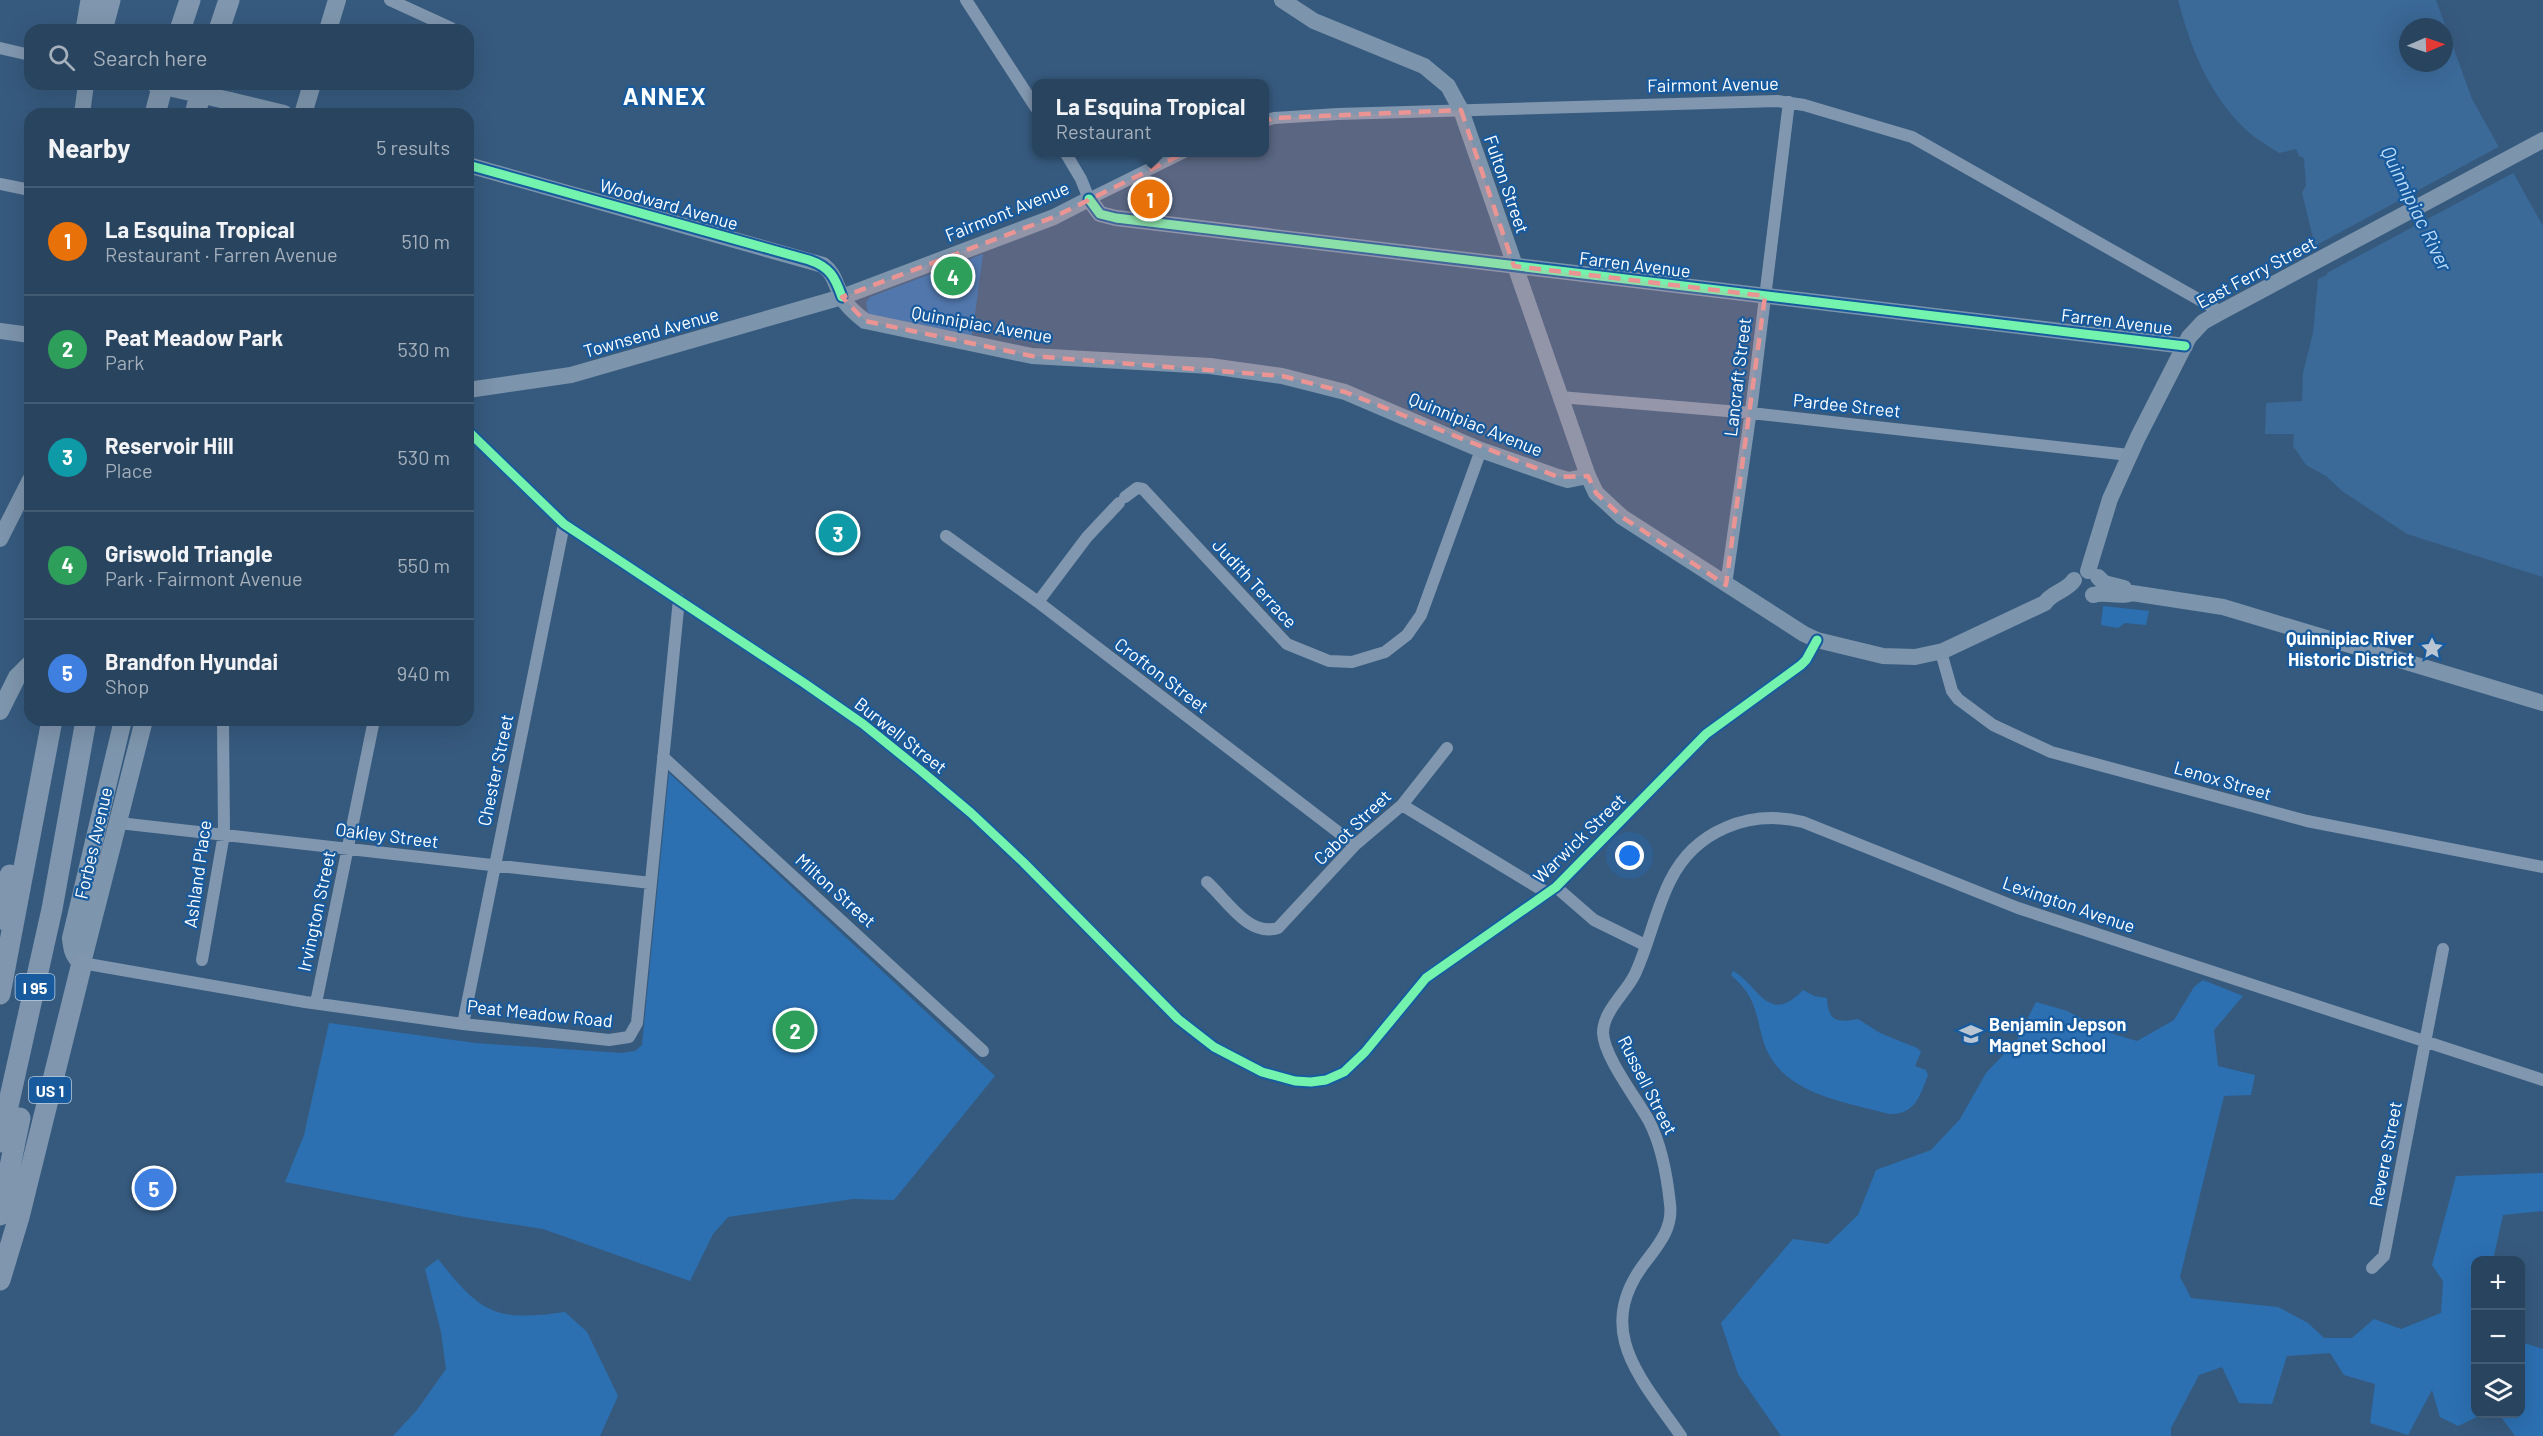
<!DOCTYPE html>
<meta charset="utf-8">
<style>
:root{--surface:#28445e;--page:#304b64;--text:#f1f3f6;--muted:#a5b0bc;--line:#445c73;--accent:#90b9f0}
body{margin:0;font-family:Barlow,sans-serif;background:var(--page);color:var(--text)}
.controls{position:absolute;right:18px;bottom:18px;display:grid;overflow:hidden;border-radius:12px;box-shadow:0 6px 24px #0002}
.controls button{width:54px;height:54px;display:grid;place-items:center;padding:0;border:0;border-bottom:2px solid var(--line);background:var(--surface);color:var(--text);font:30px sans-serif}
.compass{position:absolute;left:2399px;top:18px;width:54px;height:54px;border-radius:50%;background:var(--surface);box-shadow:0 6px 24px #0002;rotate:88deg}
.you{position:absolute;left:1630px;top:856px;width:21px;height:21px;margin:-15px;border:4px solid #fff;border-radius:50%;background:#1a73e8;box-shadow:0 0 0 9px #1a73e833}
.badge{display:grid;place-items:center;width:39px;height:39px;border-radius:50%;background:var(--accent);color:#fff;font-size:20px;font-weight:700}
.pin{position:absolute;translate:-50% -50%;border:3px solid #fff;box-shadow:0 2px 6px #0006}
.popup{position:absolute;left:1032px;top:79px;width:237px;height:78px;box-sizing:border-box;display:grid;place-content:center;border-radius:12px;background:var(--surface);filter:drop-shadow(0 2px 4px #0005);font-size:20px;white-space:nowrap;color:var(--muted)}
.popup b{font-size:22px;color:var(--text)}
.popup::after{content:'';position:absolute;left:50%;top:100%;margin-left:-12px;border:12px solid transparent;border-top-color:var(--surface)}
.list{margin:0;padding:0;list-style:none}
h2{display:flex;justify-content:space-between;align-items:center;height:78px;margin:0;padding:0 24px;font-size:26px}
h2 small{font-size:20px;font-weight:400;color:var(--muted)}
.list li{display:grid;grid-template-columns:39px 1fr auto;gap:18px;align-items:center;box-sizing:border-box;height:108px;padding:0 24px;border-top:2px solid var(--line)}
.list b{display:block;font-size:22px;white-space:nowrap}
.list p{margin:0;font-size:20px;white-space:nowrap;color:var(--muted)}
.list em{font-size:20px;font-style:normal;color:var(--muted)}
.icon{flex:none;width:33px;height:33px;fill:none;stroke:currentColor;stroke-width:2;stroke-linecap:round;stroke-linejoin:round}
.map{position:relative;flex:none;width:2543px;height:1436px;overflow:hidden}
.search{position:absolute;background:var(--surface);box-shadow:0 6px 24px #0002;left:24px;top:24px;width:450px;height:66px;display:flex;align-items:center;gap:15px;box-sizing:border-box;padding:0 21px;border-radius:18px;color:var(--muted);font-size:22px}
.panel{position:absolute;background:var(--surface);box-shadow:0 6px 24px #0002;left:24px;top:108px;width:450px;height:618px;border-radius:18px}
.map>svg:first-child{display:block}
.green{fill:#2c70b2}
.water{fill:#3b6998;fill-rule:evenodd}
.pier{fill:#365a7e}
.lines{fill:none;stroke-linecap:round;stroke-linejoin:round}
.street{stroke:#8197af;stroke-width:12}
.secondary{stroke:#7c94ac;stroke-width:16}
.primary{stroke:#7e96ad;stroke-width:18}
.highway{stroke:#7f96ae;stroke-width:21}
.primary-bridge{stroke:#7e96ad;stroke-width:18}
.cycleway-casing{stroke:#175a9d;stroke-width:13}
.cycleway{stroke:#73f3ae;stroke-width:9}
.marked{fill:#ea9494;fill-opacity:0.2;stroke:#ea9494;stroke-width:4.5;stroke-dasharray:12 8;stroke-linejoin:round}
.labels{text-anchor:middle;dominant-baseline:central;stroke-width:4.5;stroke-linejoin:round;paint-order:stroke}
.shield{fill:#175a9d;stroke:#b9cee2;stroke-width:1.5}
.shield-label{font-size:16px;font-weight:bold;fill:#fff}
.street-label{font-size:18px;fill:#fff;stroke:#175a9d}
.poi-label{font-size:18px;font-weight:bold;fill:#fff;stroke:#175a9d;text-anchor:end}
.water-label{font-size:20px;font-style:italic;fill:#bbdbf9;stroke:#175a9d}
.district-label{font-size:24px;font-weight:bold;letter-spacing:1.5px;fill:#fff;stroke:#175a9d}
</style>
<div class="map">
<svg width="2543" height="1436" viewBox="0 0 2543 1436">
<rect width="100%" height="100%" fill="#365a7e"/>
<path class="green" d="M983 254 972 336 868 314 866 302 870 297Z
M2103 606 2149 611 2146 625 2125 623 2118 628 2101 625Z
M669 773 995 1076 894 1200 853 1199 728 1217 713 1234 690 1281 543 1229 465 1217 285 1182 304 1135 329 1023 475 1043 621 1053 635 1051 642 1045Z
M1733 971C1758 984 1768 1027 1803 990L1814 996 1827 998C1828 1022 1838 1023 1858 1019L1880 1033 1917 1048 1921 1052 1915 1066 1926 1070 1928 1075C1920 1096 1915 1115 1889 1114 1842 1101 1779 1094 1763 1040 1755 1011 1756 997 1731 975Z
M2203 980 2243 996 2214 1030 2218 1066 2255 1075 2251 1095 2224 1096 2180 1277 2191 1298 2278 1307 2308 1323 2324 1338H2352L2374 1319 2401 1329 2441 1313 2443 1281 2432 1265 2456 1176 2543 1173V1211L2503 1215 2493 1260H2476V1414H2483L2458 1426 2440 1417 2432 1390 2408 1435 2370 1423 2375 1384 2344 1375 2330 1353 2287 1356 2272 1404 2239 1403 2222 1367 2199 1375 2171 1428V1436H1781L1738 1374 1721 1323 1793 1239 1828 1244 1858 1215 1876 1170 1931 1150 1960 1119 1986 1073 2017 1040 2036 1002 2067 1011 2110 1033 2137 1041 2174 1020 2194 987Z
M438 1259C481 1313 494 1322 565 1312L587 1332 618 1396 600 1436H393L417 1410 446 1369 441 1332 425 1269Z
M2521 1342 2543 1349V1436H2515L2499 1414H2520Z"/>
<path class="water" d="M2178 0H2436L2472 99 2543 226V577L2407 534 2342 491 2326 476 2306 465 2293 446 2294 434H2265L2266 403 2302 401 2303 373 2313 333 2318 279 2327 275V268L2314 242 2302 193 2306 185 2304 158 2299 156 2296 149 2279 153C2267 145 2254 138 2244 128 2208 92 2191 49 2178 0ZM2408 27H2444V63H2408Z"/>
<path class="pier" d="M2502 145 2517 171 2325 274 2313 247Z"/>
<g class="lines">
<path class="street" d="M390 0 451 28
M966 0 1036 108
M0 48 30 55
M1264 121 1274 118 1338 114 1777 101 1804 105 1912 137 2221 312
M1065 152 1081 179 1089 199 1184 152
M0 184 30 190
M1560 397 1751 413 2129 455
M468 431 564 524 804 683 863 724 920 770 971 813 1023 862 1178 1019 1214 1047 1262 1072 1295 1081 1311 1082 1326 1080 1344 1072 1365 1052 1426 978 1556 887 1706 734 1801 665 1806 660 1817 640
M1125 497 1137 488 1143 489 1287 644 1329 661 1352 662 1385 652 1407 635 1421 615 1481 450
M946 536 1038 602 1355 845
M1726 585 1752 403 1789 102
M1038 602 1087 537 1119 503
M1941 652 1952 691 1958 699 1993 725 2051 752 2307 821 2543 867
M663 757 983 1051
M1402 805 1547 893
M119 823 651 883
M1207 882C1227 900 1248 937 1278 928L1355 845 1402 805 1447 748
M1556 887 1594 920 1645 945
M202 960 224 834 223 720
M82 963 305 1002 463 1024 609 1040 629 1037 637 1023 679 599
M316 1003 374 720
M463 1024 564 524
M2372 1268 2384 1256 2443 949
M1681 1436C1640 1377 1592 1329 1647 1260 1660 1243 1673 1227 1670 1204 1667 1175 1662 1146 1649 1121 1637 1099 1604 1057 1603 1033 1603 1011 1626 993 1635 974 1649 944 1655 911 1670 881 1695 830 1750 809 1803 822L2018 908 2543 1080"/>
<path class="secondary" d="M1282 0 1314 21 1424 66 1448 86 1461 110 1588 476 1596 493 1622 517 1804 634 1817 640 1883 656 1915 657 1943 651 2045 603C2052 592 2067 591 2074 580
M82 114 86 84
M468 165 823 265C835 274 835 284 842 297 847 307 857 315 865 321L1032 356 1210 366 1282 376 1345 392 1481 450 1558 477 1568 480 1588 476
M0 331 30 335
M468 390 571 375 842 297 1054 217 1089 199 1100 214 1116 218 2185 346
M0 539 30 480
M2088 571 2110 499 2138 437 2189 337 2203 322 2221 312 2543 140
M2098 577 2104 583 2124 588
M2093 595C2106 591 2120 598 2132 593L2223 607 2543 703"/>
<path class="primary" d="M328 30 337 0
M230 101 284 114
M303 114 312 84
M0 711 17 677 30 664
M123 720 71 938C72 948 73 956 82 963L144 720"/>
<path class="highway" d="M86 30 91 0
M102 30 110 0
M180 30 190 0
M219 30 229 0
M155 114 163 84
M195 114 203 84
M0 919 10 875
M0 994 52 720
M0 1142 52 909 86 720
M0 1215 20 1118
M0 1280 19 1217 82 963"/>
<path class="primary-bridge" d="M155 84 230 101"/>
<g class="cycleway-casing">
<path id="cycleway" d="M468 165 809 260C830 267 835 277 842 297
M1089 199 1100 214 1116 218 2185 346
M468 431 564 524 804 683 863 724 920 770 971 813 1023 862 1178 1019 1214 1047 1262 1072 1295 1081 1311 1082 1326 1080 1344 1072 1365 1052 1426 978 1556 887 1706 734 1801 665 1806 660 1817 640"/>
</g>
<use href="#cycleway" class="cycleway"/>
</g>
<path class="marked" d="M1461 110 1514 266 1765 296 1726 585 1622 517 1596 493 1588 476 1558 477 1345 392 1282 376 1032 356 865 321 842 297 1054 217 1229 131 1274 118Z"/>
<defs>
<g id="sight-bare" transform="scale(1.8)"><path d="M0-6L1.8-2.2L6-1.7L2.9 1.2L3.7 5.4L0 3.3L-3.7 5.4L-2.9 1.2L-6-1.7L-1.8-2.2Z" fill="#b9c5d2" stroke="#175a9d" stroke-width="2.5" paint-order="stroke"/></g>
<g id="school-bare" transform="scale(1.8)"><path d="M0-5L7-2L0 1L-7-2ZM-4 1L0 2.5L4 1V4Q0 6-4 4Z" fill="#b9c5d2" stroke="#175a9d" stroke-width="2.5" paint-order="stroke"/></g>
</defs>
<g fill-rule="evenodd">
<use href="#sight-bare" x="2432" y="648"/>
<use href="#school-bare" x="1971" y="1034"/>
</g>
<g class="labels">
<g class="shield">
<rect x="15.5" y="974" width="39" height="26" rx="4.5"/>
<rect x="29" y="1077" width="42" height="26" rx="4.5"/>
</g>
<g class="shield-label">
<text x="35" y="987">I 95</text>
<text x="50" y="1090">US 1</text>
</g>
<g class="street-label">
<text transform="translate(1713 84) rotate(-1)">Fairmont Avenue</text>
<text transform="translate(1507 184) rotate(71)">Fulton Street</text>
<text transform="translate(669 204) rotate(16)">Woodward Avenue</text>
<text transform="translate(1007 211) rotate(-22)">Fairmont Avenue</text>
<text transform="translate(1635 264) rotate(7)">Farren Avenue</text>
<text transform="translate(2256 272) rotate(-28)">East Ferry Street</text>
<text transform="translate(2117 321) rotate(7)">Farren Avenue</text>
<text transform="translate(982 324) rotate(10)">Quinnipiac Avenue</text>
<text transform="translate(651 332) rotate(-16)">Townsend Avenue</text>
<text transform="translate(1737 377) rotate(-83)">Lancraft Street</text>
<text transform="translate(1847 405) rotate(6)">Pardee Street</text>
<text transform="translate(1476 424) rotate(22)">Quinnipiac Avenue</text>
<text transform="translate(1255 583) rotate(47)">Judith Terrace</text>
<text transform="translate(1162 675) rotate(37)">Crofton Street</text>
<text transform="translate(901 735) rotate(38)">Burwell Street</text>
<text transform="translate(495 770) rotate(-78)">Chester Street</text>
<text transform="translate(2223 780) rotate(16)">Lenox Street</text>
<text transform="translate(1352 827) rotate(-44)">Cabot Street</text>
<text transform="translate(387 835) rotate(7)">Oakley Street</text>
<text transform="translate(1579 838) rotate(-44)">Warwick Street</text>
<text transform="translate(93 843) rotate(-77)">Forbes Avenue</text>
<text transform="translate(197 874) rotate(-82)">Ashland Place</text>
<text transform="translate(836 890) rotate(42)">Milton Street</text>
<text transform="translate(2069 904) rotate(19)">Lexington Avenue</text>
<text transform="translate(316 911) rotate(-78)">Irvington Street</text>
<text transform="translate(540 1013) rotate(6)">Peat Meadow Road</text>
<text transform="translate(1648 1085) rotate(63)">Russell Street</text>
<text transform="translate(2385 1154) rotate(-79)">Revere Street</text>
</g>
<g class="poi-label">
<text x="2414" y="638">Quinnipiac River<tspan x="2414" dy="21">Historic District</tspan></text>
<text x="1989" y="1024" text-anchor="start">Benjamin Jepson<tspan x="1989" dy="21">Magnet School</tspan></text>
</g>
<g class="water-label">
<text transform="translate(2417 208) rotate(64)">Quinnipiac River</text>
</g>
<g class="district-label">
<text x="665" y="95">ANNEX</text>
</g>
</g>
</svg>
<div class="controls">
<button>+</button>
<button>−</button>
<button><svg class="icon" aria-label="layers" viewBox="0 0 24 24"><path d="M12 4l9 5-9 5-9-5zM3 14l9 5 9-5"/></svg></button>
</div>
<svg class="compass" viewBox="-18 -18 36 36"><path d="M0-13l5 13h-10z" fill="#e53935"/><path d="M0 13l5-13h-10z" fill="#a5b0bc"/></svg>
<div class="you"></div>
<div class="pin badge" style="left:1150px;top:199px;background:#e8710a">1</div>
<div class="popup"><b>La Esquina Tropical</b>Restaurant</div>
<div class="pin badge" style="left:795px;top:1030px;background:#2e9e5b">2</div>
<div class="pin badge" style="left:838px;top:533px;background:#0f9aa8">3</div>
<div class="pin badge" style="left:953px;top:276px;background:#2e9e5b">4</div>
<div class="pin badge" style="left:154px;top:1188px;background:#3f7fe0">5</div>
<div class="search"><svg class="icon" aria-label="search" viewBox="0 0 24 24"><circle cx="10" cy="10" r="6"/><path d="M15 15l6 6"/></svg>Search here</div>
<section class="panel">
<h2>Nearby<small>5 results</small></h2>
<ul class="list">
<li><span class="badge" style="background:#e8710a">1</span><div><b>La Esquina Tropical</b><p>Restaurant · Farren Avenue</p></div><em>510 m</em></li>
<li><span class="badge" style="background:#2e9e5b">2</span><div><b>Peat Meadow Park</b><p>Park</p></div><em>530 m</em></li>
<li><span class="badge" style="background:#0f9aa8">3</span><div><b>Reservoir Hill</b><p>Place</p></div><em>530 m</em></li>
<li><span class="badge" style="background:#2e9e5b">4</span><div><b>Griswold Triangle</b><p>Park · Fairmont Avenue</p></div><em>550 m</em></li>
<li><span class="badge" style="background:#3f7fe0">5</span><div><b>Brandfon Hyundai</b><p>Shop</p></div><em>940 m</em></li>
</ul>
</section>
</div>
